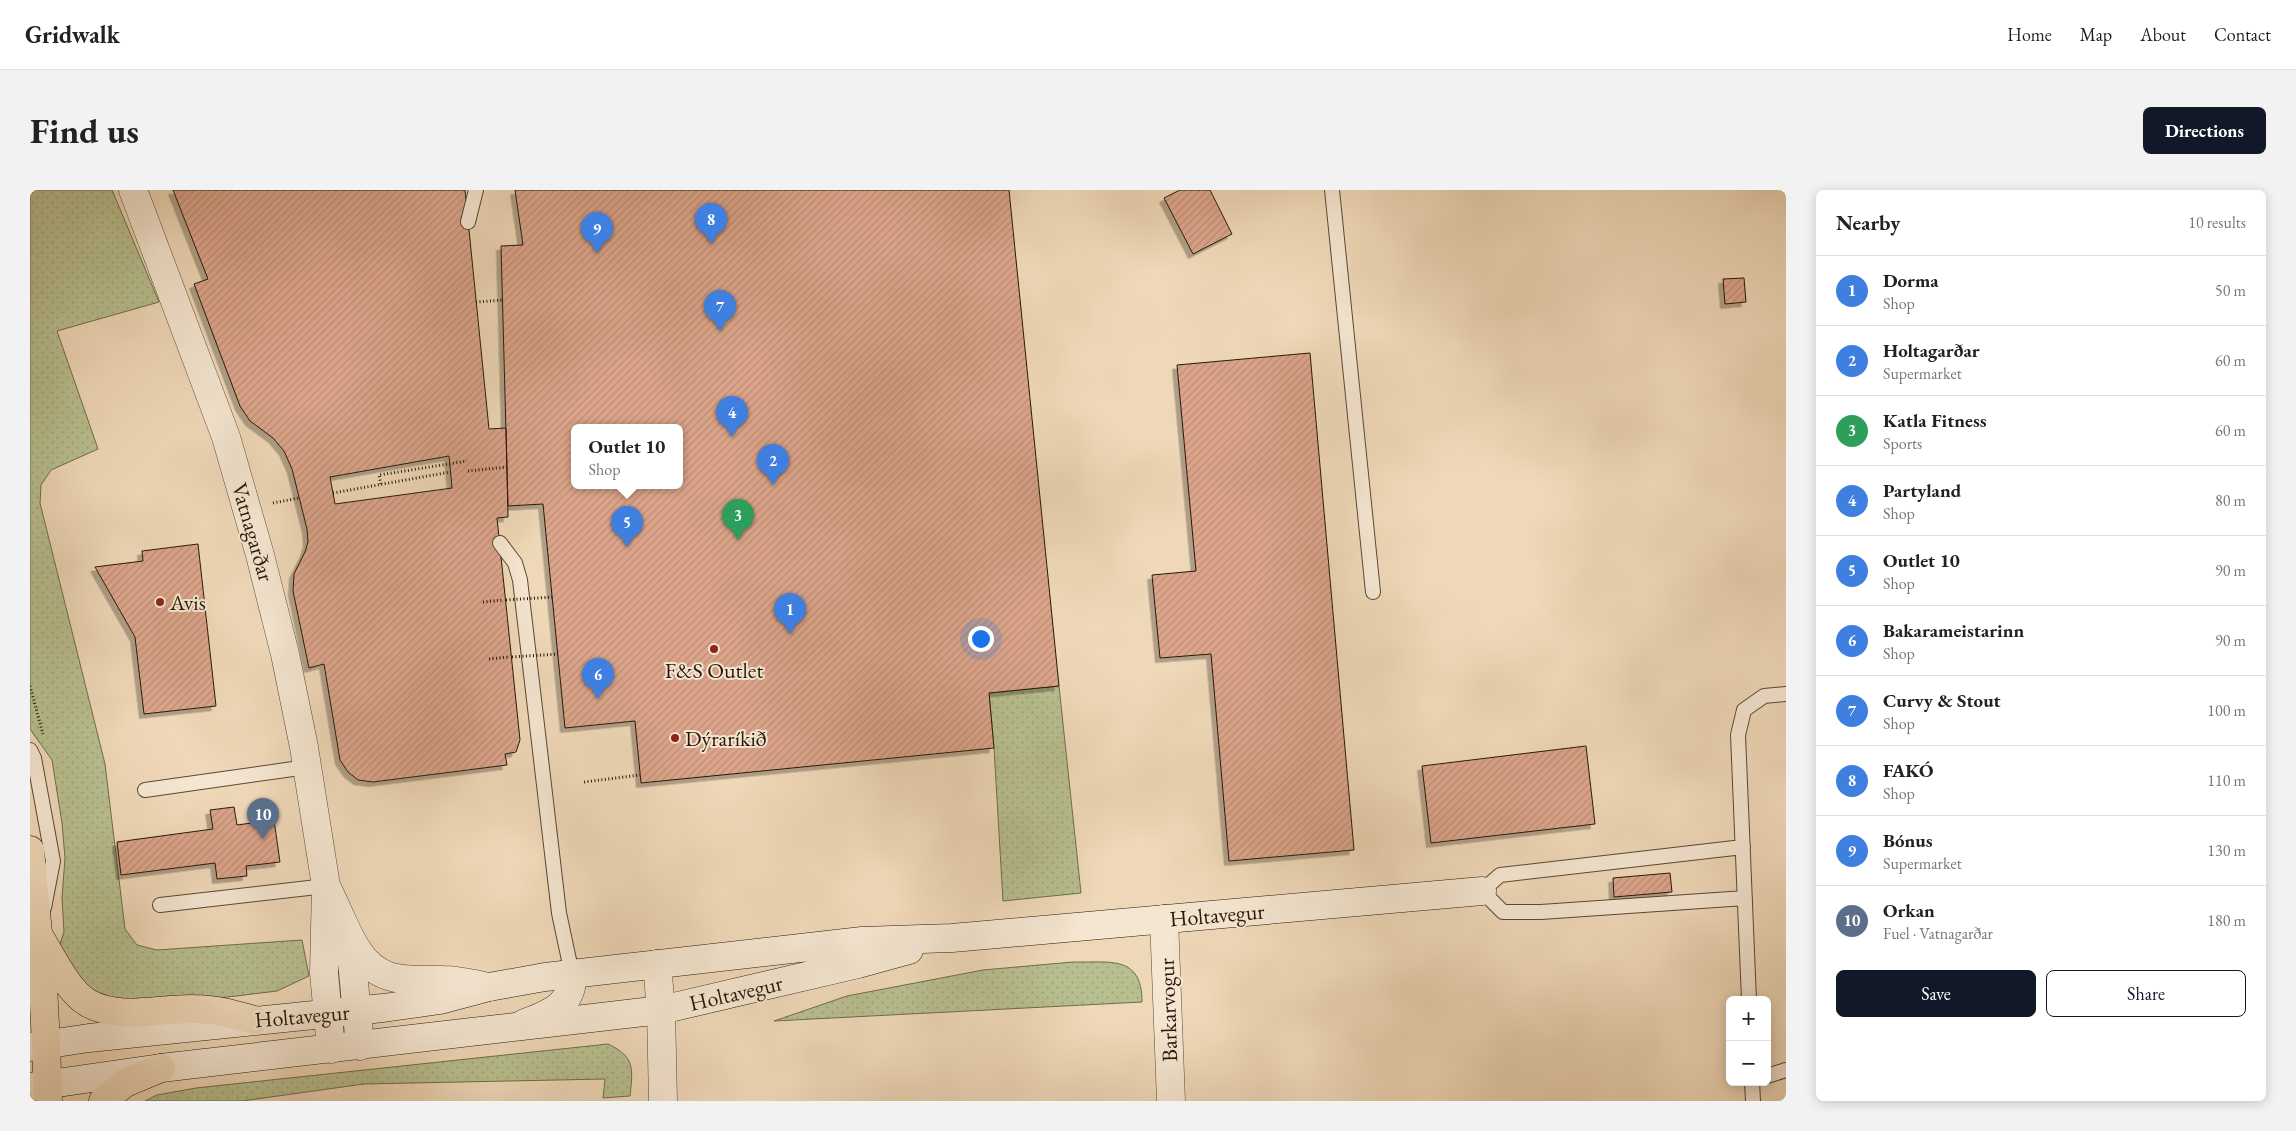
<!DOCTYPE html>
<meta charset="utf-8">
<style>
:root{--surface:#fff;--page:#f2f2f2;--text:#222;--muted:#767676;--line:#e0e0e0;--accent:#111827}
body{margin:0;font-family:"EB Garamond",serif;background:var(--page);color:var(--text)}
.controls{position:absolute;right:15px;bottom:15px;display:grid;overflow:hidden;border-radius:8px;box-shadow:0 2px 12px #0003}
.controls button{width:45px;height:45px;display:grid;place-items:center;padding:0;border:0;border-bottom:1px solid var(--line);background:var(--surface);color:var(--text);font:25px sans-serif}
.you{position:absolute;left:950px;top:448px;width:18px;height:18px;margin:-12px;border:4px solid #fff;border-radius:50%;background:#1a73e8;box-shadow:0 0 0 8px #1a73e833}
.badge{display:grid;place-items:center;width:32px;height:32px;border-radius:50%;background:var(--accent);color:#fff;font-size:16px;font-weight:700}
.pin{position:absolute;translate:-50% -41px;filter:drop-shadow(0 1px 2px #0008)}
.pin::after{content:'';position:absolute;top:26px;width:18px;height:15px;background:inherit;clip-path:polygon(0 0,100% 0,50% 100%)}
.popup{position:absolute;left:541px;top:234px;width:112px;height:65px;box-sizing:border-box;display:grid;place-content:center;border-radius:8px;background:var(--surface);filter:drop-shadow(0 1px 4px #0005);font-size:16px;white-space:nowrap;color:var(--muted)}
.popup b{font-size:19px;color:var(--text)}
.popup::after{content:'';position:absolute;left:50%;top:100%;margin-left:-10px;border:10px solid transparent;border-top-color:var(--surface)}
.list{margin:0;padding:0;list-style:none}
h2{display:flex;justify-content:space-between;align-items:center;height:65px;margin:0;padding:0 20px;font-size:21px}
h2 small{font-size:16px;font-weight:400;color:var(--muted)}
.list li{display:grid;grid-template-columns:32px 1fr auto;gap:15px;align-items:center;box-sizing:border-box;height:70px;padding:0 20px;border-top:1px solid var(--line)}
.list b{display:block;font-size:19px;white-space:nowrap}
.list p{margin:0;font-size:16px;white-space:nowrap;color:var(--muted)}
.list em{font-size:16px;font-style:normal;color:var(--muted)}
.actions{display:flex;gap:10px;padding:15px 20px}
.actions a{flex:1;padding:11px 0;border:1px solid var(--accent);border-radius:8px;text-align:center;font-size:18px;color:var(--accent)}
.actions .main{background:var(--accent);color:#fff}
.map{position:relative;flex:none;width:1756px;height:911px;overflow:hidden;border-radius:8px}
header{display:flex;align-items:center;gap:30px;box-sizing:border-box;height:70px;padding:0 25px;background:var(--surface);border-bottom:1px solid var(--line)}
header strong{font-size:24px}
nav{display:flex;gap:28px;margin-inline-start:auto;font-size:18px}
.intro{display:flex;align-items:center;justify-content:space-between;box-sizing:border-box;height:120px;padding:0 30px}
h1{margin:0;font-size:35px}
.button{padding:12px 22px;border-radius:8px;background:var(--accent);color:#fff;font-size:18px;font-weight:700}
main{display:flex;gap:30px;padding:0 30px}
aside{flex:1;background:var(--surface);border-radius:8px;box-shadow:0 2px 12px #0003}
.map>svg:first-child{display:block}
.grass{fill:url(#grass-dots);stroke:#706c4c}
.building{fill:url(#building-hatch);stroke:#27180a;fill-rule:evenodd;filter:url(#shadow)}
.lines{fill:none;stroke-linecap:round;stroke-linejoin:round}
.lane-casing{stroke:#594836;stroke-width:16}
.street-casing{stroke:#594836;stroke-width:29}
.secondary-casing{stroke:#27180a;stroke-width:29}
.primary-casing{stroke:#27180a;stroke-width:29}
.highway-casing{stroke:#27180a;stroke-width:29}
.path{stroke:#27180a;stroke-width:3;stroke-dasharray:1 2.5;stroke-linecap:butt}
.lane{stroke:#f5e6d1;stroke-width:14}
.street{stroke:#f5e6d1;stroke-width:28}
.secondary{stroke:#f5e6d1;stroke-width:28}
.primary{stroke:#efd8b8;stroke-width:28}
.highway{stroke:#efd8b8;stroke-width:28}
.path-bridge{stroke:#27180a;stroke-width:3;stroke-dasharray:1 2.5;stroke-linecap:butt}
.poi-dot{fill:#8f2418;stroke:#f5e6d1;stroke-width:2}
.labels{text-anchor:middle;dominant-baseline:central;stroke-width:4;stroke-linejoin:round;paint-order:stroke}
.street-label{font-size:22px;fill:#27180a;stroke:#f5e6d1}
.poi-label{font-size:22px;fill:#27180a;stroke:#f5e6d1;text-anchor:start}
</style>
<header>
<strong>Gridwalk</strong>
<nav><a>Home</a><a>Map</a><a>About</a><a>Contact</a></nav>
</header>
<div class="intro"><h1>Find us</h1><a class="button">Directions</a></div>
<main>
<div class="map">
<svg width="1756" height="911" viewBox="0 0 1756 911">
<defs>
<pattern id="grass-dots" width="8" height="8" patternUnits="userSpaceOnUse" patternTransform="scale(1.25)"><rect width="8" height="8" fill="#b8bf8f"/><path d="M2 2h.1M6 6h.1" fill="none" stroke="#9ea37a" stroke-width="1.8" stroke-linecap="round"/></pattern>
<pattern id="building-hatch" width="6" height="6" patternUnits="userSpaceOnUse" patternTransform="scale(1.25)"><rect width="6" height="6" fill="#dca58b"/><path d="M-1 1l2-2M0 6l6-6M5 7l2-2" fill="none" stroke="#bd8d77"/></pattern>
<filter id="shadow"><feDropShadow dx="-4.5" dy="4.5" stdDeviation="0" flood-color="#0004"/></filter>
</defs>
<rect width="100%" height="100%" fill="#efd8b8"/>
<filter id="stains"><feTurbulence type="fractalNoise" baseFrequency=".004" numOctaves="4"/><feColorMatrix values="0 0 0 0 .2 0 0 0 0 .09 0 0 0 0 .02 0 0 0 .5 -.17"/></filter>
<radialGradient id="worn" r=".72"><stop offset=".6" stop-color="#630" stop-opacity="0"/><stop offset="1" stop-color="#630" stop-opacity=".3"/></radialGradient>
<path class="grass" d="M0 0H82L129 112 27 141 68 259 21 280 11 295 10 313 75 574 95 739 107 755 127 760 272 750 279 786 247 801 198 807 105 813 73 810 51 798 29 757 34 742 32 708 35 668 32 633 22 570 0 539Z
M1029 496 1051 703 973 711 964 558 959 503Z
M1043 772C1079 773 1112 764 1112 812L744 831 817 806 953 780Z
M578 854C605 867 603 878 600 906L573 908 575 889 334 894 212 911H115L127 905 166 898Z"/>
<path class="building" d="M143 0H435L459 239 476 238 478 327 467 328 490 550 486 562 475 564 477 575 343 592 328 590 318 582 310 570 294 474 279 478 263 401 264 384 275 362 278 352 277 339 262 279 254 261 243 248 220 231 210 216 164 94 178 89ZM419 266 422 298 305 314 300 287Z
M485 0H979L1029 496 959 503 964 558 611 593 605 531 535 538 513 314 478 316 471 56 493 55ZM544 238H650V296H544Z
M1150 0H1180L1202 44 1163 64 1134 8Z
M1714 88 1716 112 1695 114 1693 89Z
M1280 163 1324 660 1199 671 1181 464 1130 468 1122 385 1166 381 1147 175Z
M168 354 186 516 114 524 105 447 65 377 113 371 112 361Z
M1556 556 1565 634 1401 653 1392 576Z
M204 617 207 635 244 630 250 672 216 676 217 686 187 689 185 673 91 685 87 652 183 639 180 620Z
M1640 683 1642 702 1584 707 1583 688Z"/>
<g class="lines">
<g class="lane-casing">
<path id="lane" d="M1302 0 1343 402
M438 32 446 0
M470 353 485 373 490 390 529 723 542 784
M0 560 4 568 23 671 14 718
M115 600 277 577
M1713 657 1470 685 1452 701 1473 722H1511L1715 708
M130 715 296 696
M1719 810 1708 545 1714 520 1734 506 1756 504
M1737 886 1756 880
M1722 892 1723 911"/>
</g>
<g class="street-casing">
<path id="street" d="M103 0 196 247 230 365 255 464 274 557 296 696 294 783 301 859
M296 696C307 717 315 741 328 761 350 795 378 789 413 790 428 790 444 794 459 797
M1134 729 1141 911
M320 750 330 856
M627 774 631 820 633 911
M493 834C518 824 544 816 542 784"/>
</g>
<g class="secondary-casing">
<path id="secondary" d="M0 857 59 848 353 818 410 810 459 797 515 787 832 751 922 748 1452 701
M0 897 131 878 631 820 828 774 879 760"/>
</g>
<g class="primary-casing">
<path id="primary" d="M0 660 13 795 16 854
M9 746C21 765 38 802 58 813 90 831 130 818 164 819 185 819 203 824 224 830"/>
</g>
<g class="highway-casing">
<path id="highway" d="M16 854 18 911
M73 911 95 893 131 878"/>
</g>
<path class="path" d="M446 112 473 110
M438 281 477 277
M351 294 349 285 437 271
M303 303 420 282
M243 313 269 308
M453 412 473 410
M459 469 478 467
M0 496 13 544
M554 592 610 585"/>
<use href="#lane" class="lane"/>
<use href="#street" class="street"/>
<use href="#secondary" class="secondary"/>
<use href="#primary" class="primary"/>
<use href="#highway" class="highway"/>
<path class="path-bridge" d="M476 410 522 407
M482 467 528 464"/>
</g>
<g class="poi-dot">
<circle cx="130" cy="412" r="5"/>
<circle cx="684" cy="459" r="5"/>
<circle cx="645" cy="548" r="5"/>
</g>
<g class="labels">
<g class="street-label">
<text transform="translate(223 342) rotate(74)">Vatnagarðar</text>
<text transform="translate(1187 725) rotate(-5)">Holtavegur</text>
<text transform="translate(706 803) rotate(-13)">Holtavegur</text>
<text transform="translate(1138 820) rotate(-92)">Barkarvogur</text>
<text transform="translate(272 826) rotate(-5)">Holtavegur</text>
</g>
<g class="poi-label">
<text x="140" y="412">Avis</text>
<text x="684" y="480" text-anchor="middle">F&amp;S Outlet</text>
<text x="655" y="548">Dýraríkið</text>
</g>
</g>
<rect width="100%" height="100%" filter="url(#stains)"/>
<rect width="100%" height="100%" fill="url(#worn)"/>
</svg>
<div class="controls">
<button>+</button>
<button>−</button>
</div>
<div class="you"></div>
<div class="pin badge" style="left:760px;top:444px;background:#3f7fe0">1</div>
<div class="pin badge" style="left:743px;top:295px;background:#3f7fe0">2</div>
<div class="pin badge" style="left:708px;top:350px;background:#2e9e5b">3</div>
<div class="pin badge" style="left:702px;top:247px;background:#3f7fe0">4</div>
<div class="pin badge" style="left:597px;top:357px;background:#3f7fe0">5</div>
<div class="popup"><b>Outlet 10</b>Shop</div>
<div class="pin badge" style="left:568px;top:509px;background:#3f7fe0">6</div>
<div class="pin badge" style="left:690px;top:141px;background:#3f7fe0">7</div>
<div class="pin badge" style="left:681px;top:54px;background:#3f7fe0">8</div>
<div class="pin badge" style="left:567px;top:63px;background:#3f7fe0">9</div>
<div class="pin badge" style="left:233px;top:649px;background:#5c6f8a">10</div>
</div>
<aside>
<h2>Nearby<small>10 results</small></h2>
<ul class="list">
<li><span class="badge" style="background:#3f7fe0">1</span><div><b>Dorma</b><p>Shop</p></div><em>50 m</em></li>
<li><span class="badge" style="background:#3f7fe0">2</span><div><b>Holtagarðar</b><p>Supermarket</p></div><em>60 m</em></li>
<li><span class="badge" style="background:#2e9e5b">3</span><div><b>Katla Fitness</b><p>Sports</p></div><em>60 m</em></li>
<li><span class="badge" style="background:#3f7fe0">4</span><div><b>Partyland</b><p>Shop</p></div><em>80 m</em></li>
<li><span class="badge" style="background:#3f7fe0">5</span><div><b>Outlet 10</b><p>Shop</p></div><em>90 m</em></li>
<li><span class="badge" style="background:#3f7fe0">6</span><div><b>Bakarameistarinn</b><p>Shop</p></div><em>90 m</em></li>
<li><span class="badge" style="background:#3f7fe0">7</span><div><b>Curvy &amp; Stout</b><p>Shop</p></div><em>100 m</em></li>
<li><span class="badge" style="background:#3f7fe0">8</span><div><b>FAKÓ</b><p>Shop</p></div><em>110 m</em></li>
<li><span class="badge" style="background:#3f7fe0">9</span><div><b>Bónus</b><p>Supermarket</p></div><em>130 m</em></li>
<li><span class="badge" style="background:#5c6f8a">10</span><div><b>Orkan</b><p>Fuel · Vatnagarðar</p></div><em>180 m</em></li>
</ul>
<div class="actions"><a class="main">Save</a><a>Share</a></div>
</aside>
</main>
